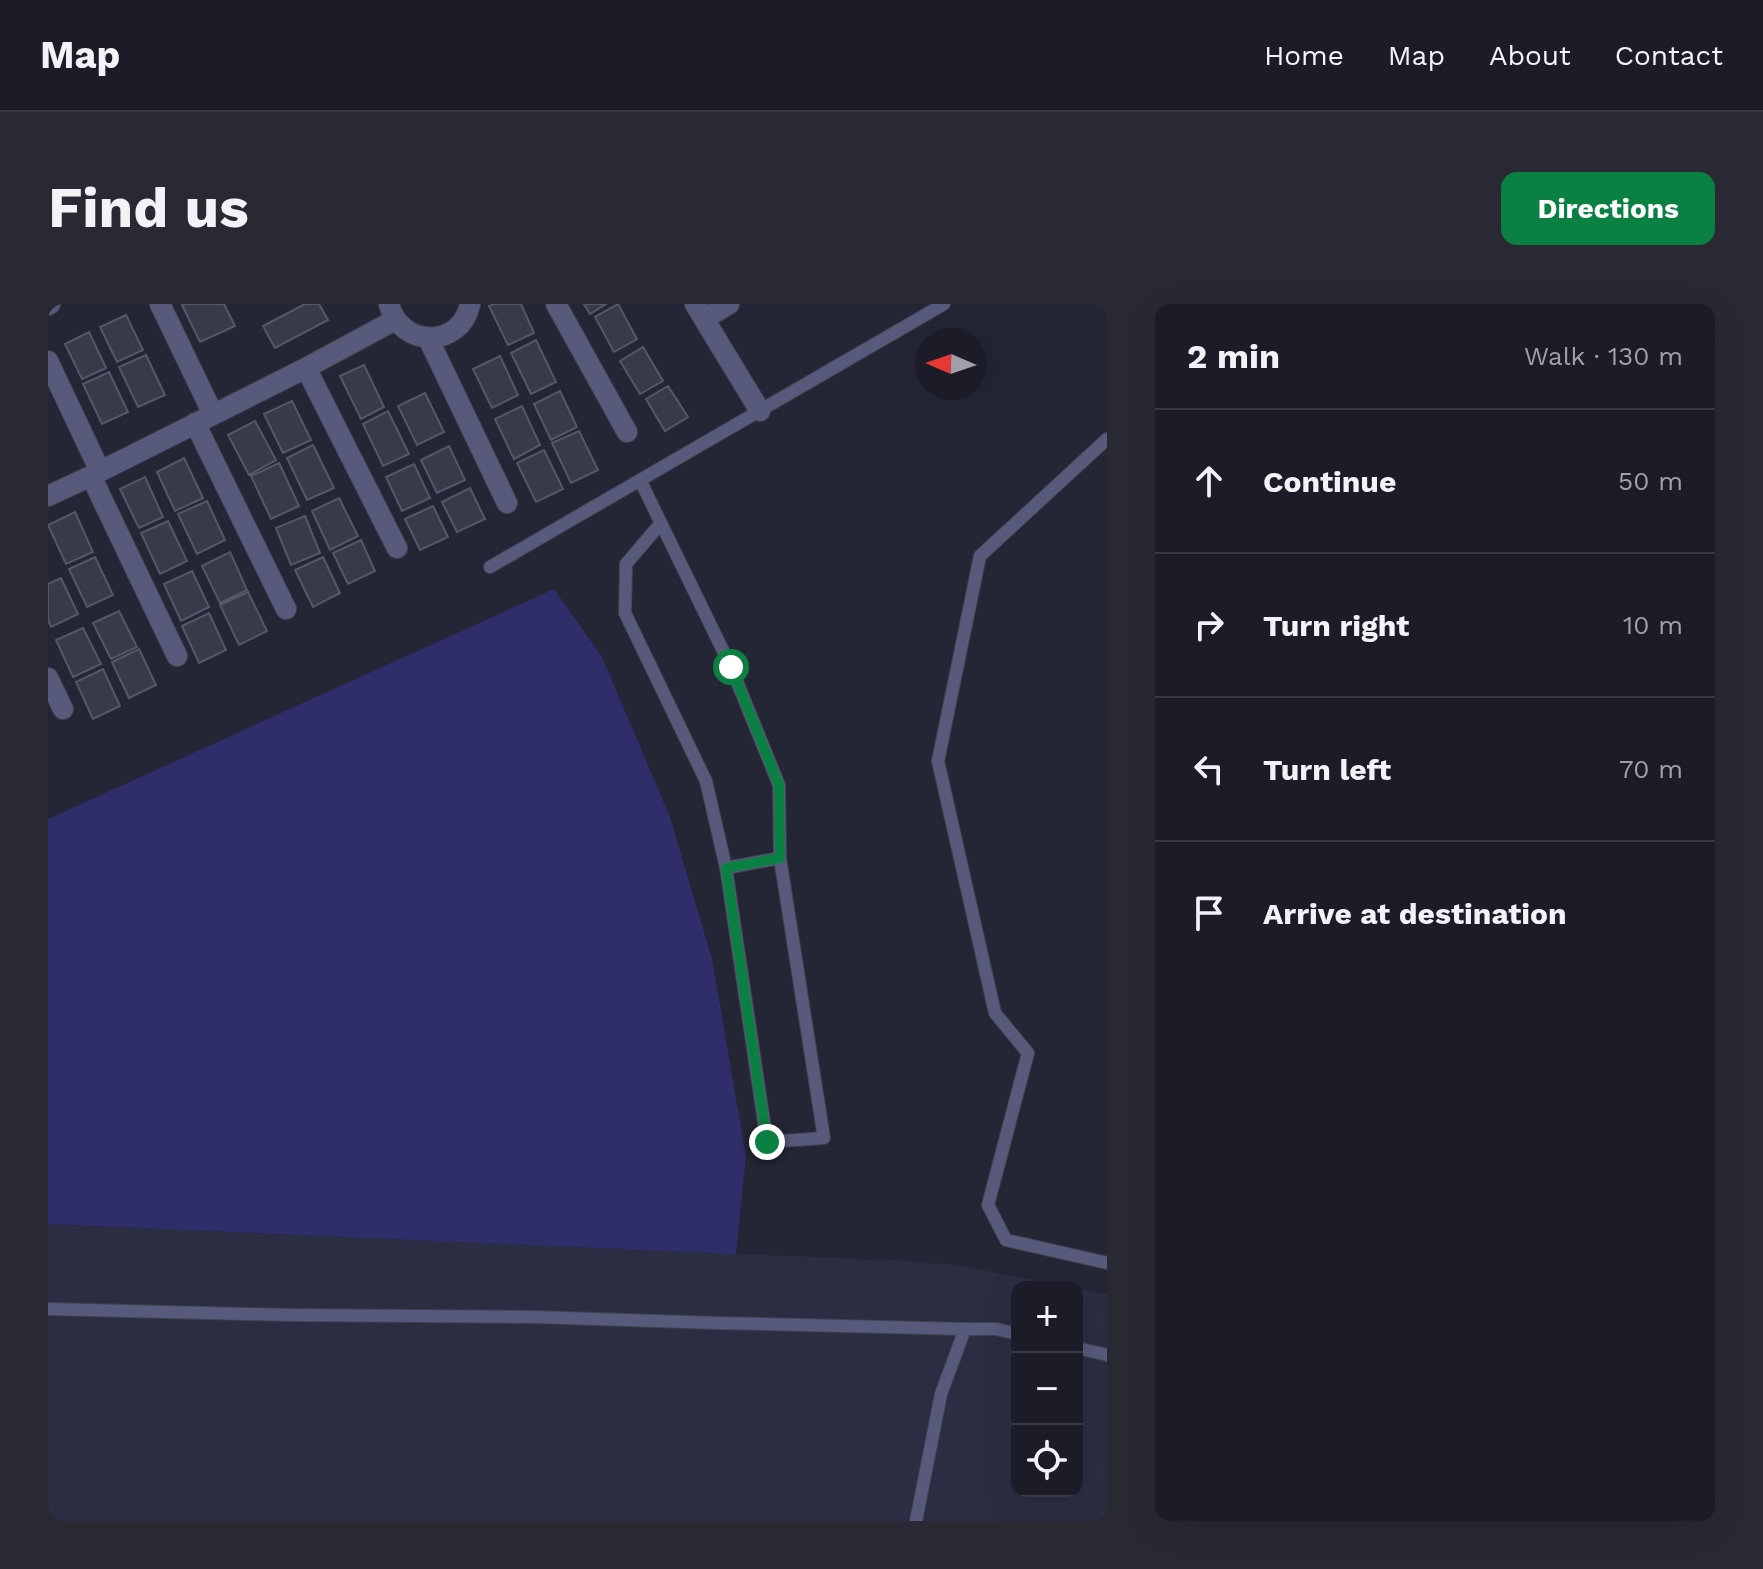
<!DOCTYPE html>
<meta charset="utf-8">
<style>
:root{--surface:#1c1c28;--page:#292934;--text:#f1f3f6;--muted:#a0a1a8;--line:#3a3a45;--accent:#0b8043}
body{margin:0;font-family:"Work Sans",sans-serif;background:var(--page);color:var(--text)}
.controls{position:absolute;right:24px;bottom:24px;display:grid;overflow:hidden;border-radius:16px;box-shadow:0 8px 32px #0002}
.controls button{width:72px;height:72px;display:grid;place-items:center;padding:0;border:0;border-bottom:2px solid var(--line);background:var(--surface);color:var(--text);font:40px sans-serif}
.compass{position:absolute;left:867px;top:24px;width:72px;height:72px;border-radius:50%;background:var(--surface);box-shadow:0 8px 32px #0002;rotate:272deg}
.stop{position:absolute;width:24px;height:24px;margin:-18px;border:6px solid #0b8043;border-radius:50%;background:#fff}
.stop.end{background:#0b8043;border-color:#fff;box-shadow:0 2px 8px #0008}
.list{margin:0;padding:0;list-style:none}
h2{display:flex;justify-content:space-between;align-items:center;height:104px;margin:0;padding:0 32px;font-size:34px}
h2 small{font-size:26px;font-weight:400;color:var(--muted)}
.list li{display:grid;grid-template-columns:52px 1fr auto;gap:24px;align-items:center;box-sizing:border-box;height:144px;padding:0 32px;border-top:2px solid var(--line)}
.list b{display:block;font-size:30px;white-space:nowrap}
.list em{font-size:26px;font-style:normal;color:var(--muted)}
.icon{flex:none;width:44px;height:44px;fill:none;stroke:currentColor;stroke-width:2;stroke-linecap:round;stroke-linejoin:round}
.map{position:relative;flex:none;width:1059px;height:1217px;overflow:hidden;border-radius:16px}
header{display:flex;align-items:center;gap:48px;box-sizing:border-box;height:112px;padding:0 40px;background:var(--surface);border-bottom:2px solid var(--line)}
header strong{font-size:38px}
nav{display:flex;gap:44px;margin-inline-start:auto;font-size:28px}
.intro{display:flex;align-items:center;justify-content:space-between;box-sizing:border-box;height:192px;padding:0 48px}
h1{margin:0;font-size:56px}
.button{padding:20px 36px;border-radius:16px;background:var(--accent);color:#fff;font-size:28px;font-weight:700}
main{display:flex;gap:48px;padding:0 48px}
aside{flex:1;background:var(--surface);border-radius:16px;box-shadow:0 8px 32px #0002}
.map>svg:first-child{display:block}
.built{fill:#2b2d42}
.green{fill:#2f2d6a}
.building{fill:#383a4a;stroke:#555768;stroke-width:2}
.lines{fill:none;stroke-linecap:round;stroke-linejoin:round}
.lane-casing{stroke:#414250;stroke-width:14}
.street-casing{stroke:#414250;stroke-width:22}
.lane{stroke:#585a7c;stroke-width:12}
.street{stroke:#585a7c;stroke-width:20}
.route{stroke:#0b8043;stroke-width:10}
</style>
<header>
<strong>Map</strong>
<nav><a>Home</a><a>Map</a><a>About</a><a>Contact</a></nav>
</header>
<div class="intro"><h1>Find us</h1><a class="button">Directions</a></div>
<main>
<div class="map">
<svg width="1059" height="1217" viewBox="0 0 1059 1217">
<rect width="100%" height="100%" fill="#252635"/>
<path class="built" d="M0 920 857 957 909 961 1021 983H969V1187H1029V985L1059 990V1217H0Z"/>
<path class="green" d="M506 285 554 353 622 513 664 655 698 852 688 950 0 920V515Z"/>
<path class="building" d="M137 0H176L187 22 152 38 134 1Z
M257 0H271L280 16 227 44 215 22Z
M446 0H473L486 29 460 41 441 2Z
M536 0H558L542 10Z
M570 0 589 35 566 48 547 13Z
M78 11 95 46 69 58 52 23Z
M41 28 58 64 34 75 17 40Z
M488 36 508 78 483 90 463 49Z
M595 43 615 77 592 90 572 57Z
M98 51 117 91 90 103 71 63Z
M452 52 470 91 444 104 425 65Z
M316 61 336 103 313 115 292 72Z
M61 68 80 108 54 120 35 80Z
M620 82 640 113 617 127 598 95Z
M512 87 529 123 503 136 486 100Z
M377 89 396 128 369 141 350 102Z
M244 97 263 136 235 149 216 110Z
M474 102 492 141 466 155 447 115Z
M340 107 361 150 335 162 315 120Z
M207 117 228 156 201 171 180 131Z
M531 127 550 166 523 179 504 139Z
M265 141 286 184 259 196 239 154Z
M401 142 417 176 389 189 373 156Z
M496 146 515 185 488 198 469 159Z
M136 154 155 194 127 207 109 168Z
M231 159 251 202 223 215 203 172Z
M366 160 382 194 354 207 338 173Z
M97 173 115 213 91 224 72 185Z
M422 184 437 215 409 228 394 198Z
M291 194 310 232 282 246 264 207Z
M159 197 177 236 149 250 130 210Z
M385 202 400 233 372 246 357 215Z
M27 208 45 248 18 260 0 221Z
M257 212 272 249 243 261 228 224Z
M120 217 139 257 112 270 93 229Z
M313 236 327 267 300 280 285 249Z
M182 248 199 286 172 299 154 262Z
M47 253 65 291 39 303 21 265Z
M275 253 292 289 265 303 247 266Z
M144 267 161 303 133 317 116 280Z
M13 274 30 310 3 323 0 316V280Z
M200 288 219 327 191 341 172 301Z
M71 307 89 343 63 355 45 319Z
M161 309 178 346 151 359 134 322Z
M35 324 53 360 25 373 8 336Z
M91 345 108 381 81 394 64 358Z
M55 365 72 402 45 415 28 378Z"/>
<g class="lines">
<g class="lane-casing">
<path id="lane" d="M1059 135 932 252 890 457 947 709 980 749 940 901 958 936 1059 959
M592 176 683 363 731 481 732 554 776 834 719 838 678 564 658 477 577 309 578 260 613 219
M442 263 896 0
M678 564 732 554
M0 1005 242 1011 487 1013 670 1019 917 1025
M1029 1044 1059 1051
M868 1217 893 1090 917 1025H948L969 1030"/>
</g>
<g class="street-casing">
<path id="street" d="M112 0 165 110
M341 0C352 44 413 45 422 0
M508 0 579 128
M647 0 712 107
M0 1 2 0
M656 15 681 0
M380 34 459 199
M0 57 52 167
M258 64 349 244
M147 119 238 305
M43 172 129 352
M0 192 43 172 258 64 347 16
M0 374 15 405"/>
</g>
<use href="#lane" class="lane"/>
<use href="#street" class="street"/>
</g>
<g class="lines">
<path class="route" d="M683 363 731 481 732 554 678 564 719 838"/>
</g>
</svg>
<div class="controls">
<button>+</button>
<button>−</button>
<button><svg class="icon" aria-label="locate" viewBox="0 0 24 24"><circle cx="12" cy="12" r="6"/><path d="M12 2v4M12 18v4M2 12h4M18 12h4"/></svg></button>
</div>
<svg class="compass" viewBox="-18 -18 36 36"><path d="M0-13l5 13h-10z" fill="#e53935"/><path d="M0 13l5-13h-10z" fill="#a0a1a8"/></svg>
<div class="stop" style="left:683px;top:363px"></div>
<div class="stop end" style="left:719px;top:838px"></div>
</div>
<aside>
<h2>2 min<small>Walk · 130 m</small></h2>
<ul class="list">
<li><svg class="icon" aria-label="ahead" viewBox="0 0 24 24"><path d="M12 20V5M6 11l6-6 6 6"/></svg><div><b>Continue</b></div><em>50 m</em></li>
<li><svg class="icon" aria-label="right" viewBox="0 0 24 24"><path d="M7 20v-9h11M14 6l5 5-5 5"/></svg><div><b>Turn right</b></div><em>10 m</em></li>
<li><svg class="icon" aria-label="left" viewBox="0 0 24 24"><path d="M17 20v-9H6M10 6l-5 5 5 5"/></svg><div><b>Turn left</b></div><em>70 m</em></li>
<li><svg class="icon" aria-label="arrive" viewBox="0 0 24 24"><path d="M6 21V4h12l-3 4 3 4H6"/></svg><div><b>Arrive at destination</b></div></li>
</ul>
</aside>
</main>
